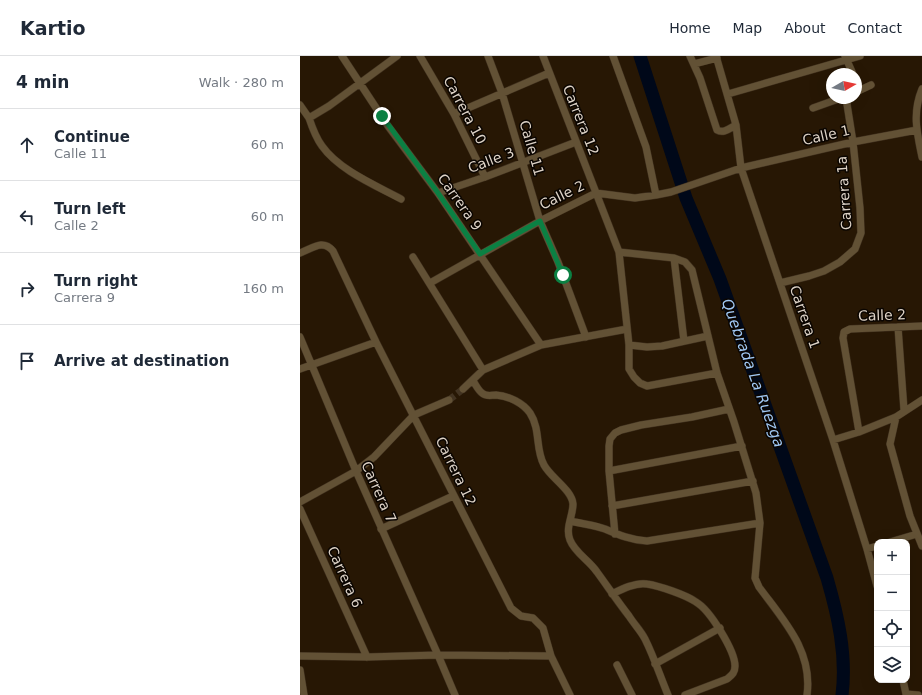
<!DOCTYPE html>
<meta charset="utf-8">
<style>
:root{--surface:#fff;--page:#f2f2f3;--text:#1f2937;--muted:#747a83;--line:#e0e1e3}
body{margin:0;font-family:"DejaVu Sans",sans-serif;background:var(--page);color:var(--text)}
.controls{position:absolute;right:12px;bottom:12px;display:grid;overflow:hidden;border-radius:8px;box-shadow:0 4px 16px #0002}
.controls button{width:36px;height:36px;display:grid;place-items:center;padding:0;border:0;border-bottom:1px solid var(--line);background:var(--surface);color:var(--text);font:20px sans-serif}
.compass{position:absolute;left:526px;top:12px;width:36px;height:36px;border-radius:50%;background:var(--surface);box-shadow:0 4px 16px #0002;rotate:81deg}
.stop{position:absolute;width:12px;height:12px;margin:-9px;border:3px solid #0b8043;border-radius:50%;background:#fff}
.stop.end{background:#0b8043;border-color:#fff;box-shadow:0 1px 4px #0008}
.list{margin:0;padding:0;list-style:none}
h2{display:flex;justify-content:space-between;align-items:center;height:52px;margin:0;padding:0 16px;font-size:17px}
h2 small{font-size:13px;font-weight:400;color:var(--muted)}
.list li{display:grid;grid-template-columns:26px 1fr auto;gap:12px;align-items:center;box-sizing:border-box;height:72px;padding:0 16px;border-top:1px solid var(--line)}
.list b{display:block;font-size:15px;white-space:nowrap}
.list p{margin:0;font-size:13px;white-space:nowrap;color:var(--muted)}
.list em{font-size:13px;font-style:normal;color:var(--muted)}
.icon{flex:none;width:22px;height:22px;fill:none;stroke:currentColor;stroke-width:2;stroke-linecap:round;stroke-linejoin:round}
.map{position:relative;flex:none;width:622px;height:639px;overflow:hidden}
header{display:flex;align-items:center;gap:24px;box-sizing:border-box;height:56px;padding:0 20px;background:var(--surface);border-bottom:1px solid var(--line)}
header strong{font-size:19px}
nav{display:flex;gap:22px;margin-inline-start:auto;font-size:14px}
main{display:flex}
aside{flex:1;background:var(--surface)}
.map>svg:first-child{display:block}
.lines{fill:none;stroke-linecap:round;stroke-linejoin:round}
.river{stroke:#000819;stroke-width:13}
.minor-tunnel{stroke:#423321;stroke-width:7;stroke-dasharray:7 3.5;stroke-linecap:butt}
.minor-casing{stroke:#40311f;stroke-width:8}
.minor{stroke:#625135;stroke-width:7}
.route{stroke:#0b8043;stroke-width:5}
.labels{text-anchor:middle;dominant-baseline:central;stroke-width:3;stroke-linejoin:round;paint-order:stroke}
.street-label{font-size:14px;fill:#ddd2c6;stroke:#0a0501}
.water-label{font-size:15px;font-style:italic;fill:#a0c7f3;stroke:#0a0501}
</style>
<header>
<strong>Kartio</strong>
<nav><a>Home</a><a>Map</a><a>About</a><a>Contact</a></nav>
</header>
<main>
<aside>
<h2>4 min<small>Walk · 280 m</small></h2>
<ul class="list">
<li><svg class="icon" aria-label="ahead" viewBox="0 0 24 24"><path d="M12 20V5M6 11l6-6 6 6"/></svg><div><b>Continue</b><p>Calle 11</p></div><em>60 m</em></li>
<li><svg class="icon" aria-label="left" viewBox="0 0 24 24"><path d="M17 20v-9H6M10 6l-5 5 5 5"/></svg><div><b>Turn left</b><p>Calle 2</p></div><em>60 m</em></li>
<li><svg class="icon" aria-label="right" viewBox="0 0 24 24"><path d="M7 20v-9h11M14 6l5 5-5 5"/></svg><div><b>Turn right</b><p>Carrera 9</p></div><em>160 m</em></li>
<li><svg class="icon" aria-label="arrive" viewBox="0 0 24 24"><path d="M6 21V4h12l-3 4 3 4H6"/></svg><div><b>Arrive at destination</b></div></li>
</ul>
</aside>
<div class="map">
<svg width="622" height="639" viewBox="0 0 622 639">
<rect width="100%" height="100%" fill="#271704"/>
<g class="lines">
<path class="river" d="M340 0 386 142 420 223 527 522C538 560 547 599 542 639"/>
<path class="minor-tunnel" d="M149 344 163 333"/>
<g class="minor-casing">
<path id="minor" d="M42 0 88 70 138 137 241 289
M120 0 154 58 185 121
M188 0 202 37 240 165 258 206 286 281
M243 0 319 196 329 289V313L334 321 340 327 347 330 417 317
M313 0 346 91 356 139
M390 0 400 22 417 74C424 78 430 72 436 69
M416 0 436 69 441 112 533 384 567 493 577 530
M545 0 553 18
M394 8 417 2
M622 33C612 57 617 77 622 101
M556 36 571 29
M428 38 560 0
M0 49 9 62 29 50 97 0
M513 52 541 42
M154 58 249 17
M9 62C12 71 16 82 22 90 39 114 75 129 101 143
M138 137 185 121 276 86
M319 196 374 202 385 206 392 214 417 317 434 366 456 437 460 467 455 522 459 531C484 565 513 595 507 639
M0 197C13 192 23 183 33 195L76 286 211 552 221 560 233 562 243 572 251 600 270 639
M113 201 183 314 241 289 327 273
M374 202 384 285
M130 227 240 165 296 137 335 142 356 139 371 136 441 112 553 86 617 74
M480 227 509 220 524 215 540 206 555 193 561 177 560 152 553 86 546 42
M598 271 604 354
M0 281 56 415 138 599 155 639
M329 289 347 291 362 290 408 280
M0 313 76 286
M173 325C176 329 178 334 182 337 186 341 191 339 196 339 209 340 223 347 230 357 241 374 235 393 244 409 251 422 272 434 273 448 273 460 265 472 270 484 275 497 289 504 297 516 308 531 318 546 329 560 334 568 341 575 345 583 354 601 360 620 368 639
M163 333 183 314
M596 361 590 388 610 460 622 490
M559 376 543 282 544 276 550 273 622 270
M533 384 559 376 596 361 622 344
M309 415 442 390
M0 446 56 415 74 401 114 359 149 344
M312 450 453 425
M0 453 67 601
M271 465C282 468 294 469 305 473 319 479 331 484 347 485L460 467
M81 473 153 440
M315 478 309 415V390L310 383 315 377 321 374 341 369 392 361 429 353
M590 486 617 478
M567 493 577 490
M312 538C322 533 336 526 347 528 360 530 386 539 396 546 410 554 435 595 435 610 435 617 432 619 427 623L385 639
M0 600 67 601 138 599 251 600
M355 608 420 572
M317 609 332 639
M0 614 4 639
M603 624 606 638 618 639"/>
</g>
<use href="#minor" class="minor"/>
</g>
<g class="lines">
<path class="route" d="M82 60 138 137 180 198 240 165 263 219"/>
</g>
<g class="labels">
<g class="street-label">
<text transform="translate(165 54) rotate(62)">Carrera 10</text>
<text transform="translate(281 64) rotate(68)">Carrera 12</text>
<text transform="translate(526 79) rotate(-13)">Calle 1</text>
<text transform="translate(232 92) rotate(74)">Calle 11</text>
<text transform="translate(191 104) rotate(-21)">Calle 3</text>
<text transform="translate(544 137) rotate(-94)">Carrera 1a</text>
<text transform="translate(262 139) rotate(-26)">Calle 2</text>
<text transform="translate(160 146) rotate(55)">Carrera 9</text>
<text transform="translate(582 259) rotate(-2)">Calle 2</text>
<text transform="translate(505 261) rotate(71)">Carrera 1</text>
<text transform="translate(156 415) rotate(64)">Carrera 12</text>
<text transform="translate(79 436) rotate(66)">Carrera 7</text>
<text transform="translate(45 521) rotate(66)">Carrera 6</text>
</g>
<g class="water-label">
<text transform="translate(453 317) rotate(70)">Quebrada La Ruezga</text>
</g>
</g>
</svg>
<div class="controls">
<button>+</button>
<button>−</button>
<button><svg class="icon" aria-label="locate" viewBox="0 0 24 24"><circle cx="12" cy="12" r="6"/><path d="M12 2v4M12 18v4M2 12h4M18 12h4"/></svg></button>
<button><svg class="icon" aria-label="layers" viewBox="0 0 24 24"><path d="M12 4l9 5-9 5-9-5zM3 14l9 5 9-5"/></svg></button>
</div>
<svg class="compass" viewBox="-18 -18 36 36"><path d="M0-13l5 13h-10z" fill="#e53935"/><path d="M0 13l5-13h-10z" fill="#747a83"/></svg>
<div class="stop" style="left:263px;top:219px"></div>
<div class="stop end" style="left:82px;top:60px"></div>
</div>
</main>
